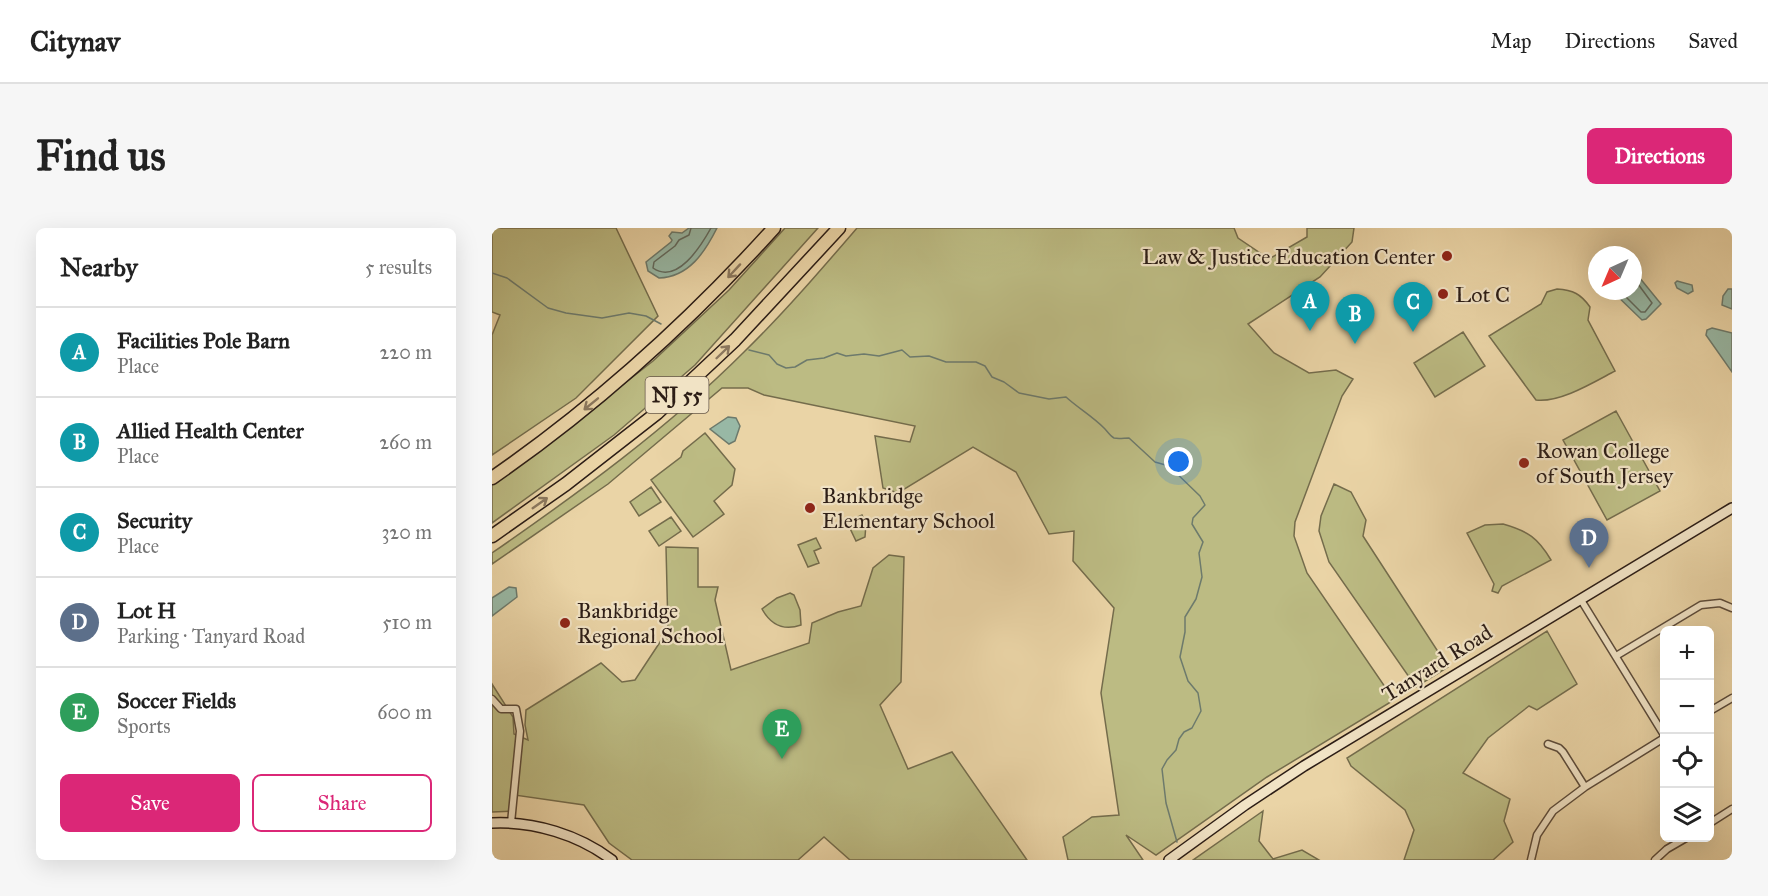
<!DOCTYPE html>
<meta charset="utf-8">
<style>
:root{--surface:#fff;--page:#f6f6f6;--text:#222;--muted:#767676;--line:#e0e0e0;--accent:#db2777}
body{margin:0;font-family:"IM FELL Great Primer",serif;background:var(--page);color:var(--text)}
.controls{position:absolute;right:18px;bottom:18px;display:grid;overflow:hidden;border-radius:9px;box-shadow:0 6px 24px #0002}
.controls button{width:54px;height:54px;display:grid;place-items:center;padding:0;border:0;border-bottom:2px solid var(--line);background:var(--surface);color:var(--text);font:30px sans-serif}
.compass{position:absolute;left:1096px;top:18px;width:54px;height:54px;border-radius:50%;background:var(--surface);box-shadow:0 6px 24px #0002;rotate:224deg}
.you{position:absolute;left:687px;top:234px;width:21px;height:21px;margin:-15px;border:4px solid #fff;border-radius:50%;background:#1a73e8;box-shadow:0 0 0 9px #1a73e833}
.badge{display:grid;place-items:center;width:39px;height:39px;border-radius:50%;background:var(--accent);color:#fff;font-size:20px;font-weight:700}
.pin{position:absolute;translate:-50% -50px;filter:drop-shadow(0 2px 3px #0008)}
.pin::after{content:'';position:absolute;top:32px;width:21px;height:18px;background:inherit;clip-path:polygon(0 0,100% 0,50% 100%)}
.list{margin:0;padding:0;list-style:none}
h2{display:flex;justify-content:space-between;align-items:center;height:78px;margin:0;padding:0 24px;font-size:26px}
h2 small{font-size:20px;font-weight:400;color:var(--muted)}
.list li{display:grid;grid-template-columns:39px 1fr auto;gap:18px;align-items:center;box-sizing:border-box;height:90px;padding:0 24px;border-top:2px solid var(--line)}
.list b{display:block;font-size:22px;white-space:nowrap}
.list p{margin:0;font-size:20px;white-space:nowrap;color:var(--muted)}
.list em{font-size:20px;font-style:normal;color:var(--muted)}
.actions{display:flex;gap:12px;padding:18px 24px}
.actions a{flex:1;padding:14px 0;border:2px solid var(--accent);border-radius:9px;text-align:center;font-size:21px;color:var(--accent)}
.actions .main{background:var(--accent);color:#fff}
.icon{flex:none;width:33px;height:33px;fill:none;stroke:currentColor;stroke-width:2;stroke-linecap:round;stroke-linejoin:round}
.map{position:relative;flex:none;width:1240px;height:632px;overflow:hidden;border-radius:9px}
header{display:flex;align-items:center;gap:36px;box-sizing:border-box;height:84px;padding:0 30px;background:var(--surface);border-bottom:2px solid var(--line)}
header strong{font-size:28px}
nav{display:flex;gap:33px;margin-inline-start:auto;font-size:21px}
.intro{display:flex;align-items:center;justify-content:space-between;box-sizing:border-box;height:144px;padding:0 36px}
h1{margin:0;font-size:42px}
.button{padding:15px 27px;border-radius:9px;background:var(--accent);color:#fff;font-size:21px;font-weight:700}
main{display:flex;gap:36px;padding:0 36px}
aside{flex:1;background:var(--surface);border-radius:9px;box-shadow:0 6px 24px #0002}
.map>svg:first-child{display:block}
.green{fill:#bcbb83;stroke:#746c4c;stroke-width:1.5}
.water{fill:#98b8a5;stroke:#6d7a6c;stroke-width:1.5}
.lines{fill:none;stroke-linecap:round;stroke-linejoin:round}
.shore{stroke:#626a5e;stroke-width:1.5}
.stream{stroke:#6d7a6c;stroke-width:1.5}
.street-casing{stroke:#5c4b3a;stroke-width:9}
.secondary-casing{stroke:#2c1d16;stroke-width:12}
.highway-casing{stroke:#2c1d16;stroke-width:15}
.street{stroke:#f1e3c5;stroke-width:6}
.secondary{stroke:#f1e3c5;stroke-width:9}
.highway{stroke:#ead4a6;stroke-width:12}
.oneway{stroke:#8b785e}
.poi-dot{fill:#8f2418;stroke:#f1e3c5;stroke-width:2}
.labels{text-anchor:middle;dominant-baseline:central;stroke-width:4.5;stroke-linejoin:round;paint-order:stroke}
.shield{fill:#f1e3c5;stroke:#67584a;stroke-width:1.5}
.shield-label{font-size:21px;font-weight:bold;fill:#2c1d16}
.poi-label{font-size:22px;fill:#2c1d16;stroke:#f1e3c5;text-anchor:start}
.street-label{font-size:22px;fill:#2c1d16;stroke:#f1e3c5}
</style>
<header>
<strong>Citynav</strong>
<nav><a>Map</a><a>Directions</a><a>Saved</a></nav>
</header>
<div class="intro"><h1>Find us</h1><a class="button">Directions</a></div>
<main>
<aside>
<h2>Nearby<small>5 results</small></h2>
<ul class="list">
<li><span class="badge" style="background:#0f9aa8">A</span><div><b>Facilities Pole Barn</b><p>Place</p></div><em>220 m</em></li>
<li><span class="badge" style="background:#0f9aa8">B</span><div><b>Allied Health Center</b><p>Place</p></div><em>260 m</em></li>
<li><span class="badge" style="background:#0f9aa8">C</span><div><b>Security</b><p>Place</p></div><em>320 m</em></li>
<li><span class="badge" style="background:#5c6f8a">D</span><div><b>Lot H</b><p>Parking · Tanyard Road</p></div><em>510 m</em></li>
<li><span class="badge" style="background:#2e9e5b">E</span><div><b>Soccer Fields</b><p>Sports</p></div><em>600 m</em></li>
</ul>
<div class="actions"><a class="main">Save</a><a>Share</a></div>
</aside>
<div class="map">
<svg width="1240" height="632" viewBox="0 0 1240 632">
<rect width="100%" height="100%" fill="#ead4a6"/>
<filter id="stains"><feTurbulence type="fractalNoise" baseFrequency=".00333" numOctaves="4"/><feColorMatrix values="0 0 0 0 .2 0 0 0 0 .09 0 0 0 0 .02 0 0 0 .5 -.17"/></filter>
<radialGradient id="worn" r=".72"><stop offset=".6" stop-color="#630" stop-opacity="0"/><stop offset="1" stop-color="#630" stop-opacity=".3"/></radialGradient>
<path class="green" d="M0 0H124L166 88 84 170 0 227V107L8 87 0 84Z
M293 0H326L203 137 122 207 0 295V257L22 242 161 133 237 62Z
M365 0H742L746 10 777 31 815 9V0H862L860 14 828 49 756 96 782 125 817 145 844 142 861 151 850 168 803 294 802 308 815 345 902 472 775 549 664 627 634 607 651 632H576L571 609 600 589 627 587 609 465 622 380 581 333 582 303 557 306 524 244 481 219 406 265 391 260 383 208 418 214 423 198 272 167 256 160H230L116 256 0 336V325C88 264 176 200 252 124 292 85 328 43 365 0Z
M1065 61C1081 62 1089 66 1098 79L1096 92 1123 143C1102 154 1068 175 1044 172L997 108 1049 76 1055 64Z
M971 104 993 138 943 169 922 135Z
M1124 183 1168 263 1115 292 1071 212Z
M213 205 243 241 240 257 222 273 232 286 201 309 159 252 189 229 191 223Z
M842 256 859 264 874 292 871 308 956 439 924 459 837 334 827 303 829 288Z
M159 259 169 274 147 288 138 274Z
M370 287 374 296 373 309 364 313 355 294Z
M179 289 189 303 167 318 157 303Z
M1011 296C1036 303 1046 310 1059 332L1010 358 1006 365 1000 363 1002 356 975 305 993 297Z
M324 310 329 320 322 323 327 335 316 339 306 317Z
M174 319 206 320V359H226L223 372 239 442 317 415 320 395 346 384 369 378 381 340 397 327 412 329 409 454 388 477 416 541 460 524 535 632H358L332 609 306 632H140L117 615 92 577 23 567 21 583 0 584V456L21 489 22 506 36 512 33 497 34 482 109 435 130 454 143 452 176 402Z
M298 365 302 367 308 382 309 397C292 403 279 397 270 381L285 370Z
M1055 403 1085 456 1045 482 1037 478 996 510 971 545 1018 571 1012 593 1021 614 1001 632H912L922 602 913 582 859 538 855 530Z
M771 583 767 613 781 631 810 622 827 632H701Z"/>
<path class="water" d="M197 0H225C213 24 197 49 167 50L156 43 154 34 179 14 180 12 177 8 180 4 190 5Z
M1147 49 1169 76 1154 91 1150 92 1120 63H1141V50Z
M1185 53 1200 57 1201 63 1196 66 1185 60 1183 55Z
M1236 61H1240V81L1230 77 1231 68Z
M1220 100 1240 105V144L1214 107 1215 102Z
M236 189 244 190 248 198 243 213 237 216 218 201Z
M17 359 24 360 25 369 0 388V370Z"/>
<g class="lines">
<path class="shore" d="M199 0 197 7 187 12 183 18 162 34 161 40C185 57 209 18 219 0
M1128 63 1149 84H1153L1160 75 1146 56 1141 55"/>
<path class="stream" d="M0 45 15 50 56 80 74 85 110 90 137 85 154 88 169 96
M257 122 277 127 285 136 294 140 303 139 315 132 332 130 345 125 354 128 372 126 387 128 410 122 418 129 437 128 454 134H484L493 138 500 149 512 154 527 165 557 171 574 169C586 180 600 188 612 200 615 203 618 208 622 210 627 211 632 210 637 210L663 234 677 238 708 268 713 277 701 290 700 296 711 314 707 325 710 349 704 371 693 389V404L688 429 696 453 706 465 709 483 700 500 692 504 687 511 684 522 675 532 670 541 674 575 685 614"/>
<g class="street-casing">
<path id="street" d="M1089 372 1172 507
M1124 428 1209 377 1228 375 1240 380
M0 471 9 481H24L28 503 19 595
M1218 483 1240 470
M1056 516 1067 520 1071 524 1093 559
M1218 595 1240 581
M1039 632 1045 607 1061 583 1093 559 1172 510
M1163 632 1175 621 1194 610"/>
</g>
<g class="secondary-casing">
<path id="secondary" d="M0 595C42 593 87 607 120 632
M677 632 753 577 812 538 1240 280"/>
</g>
<g class="highway-casing">
<path id="highway" d="M0 250C104 178 197 94 282 0
M0 308 74 256 165 185 243 112 347 0"/>
</g>
<use href="#street" class="street"/>
<use href="#secondary" class="secondary"/>
<use href="#highway" class="highway"/>
</g>
<defs><path id="oneway-shaft" d="M-6 0H5M1.5-3L5.5 0L1.5 3" fill="none" stroke-width="1.6" stroke-linecap="round" stroke-linejoin="round" transform="scale(1.5)"/></defs>
<g class="oneway">
<use href="#oneway-shaft" transform="translate(242 43) rotate(133)"/>
<use href="#oneway-shaft" transform="translate(231 124) rotate(-44)"/>
<use href="#oneway-shaft" transform="translate(99 176) rotate(141)"/>
<use href="#oneway-shaft" transform="translate(48 275) rotate(-35)"/>
</g>
<g class="poi-dot">
<circle cx="955" cy="28" r="6"/>
<circle cx="951" cy="66" r="6"/>
<circle cx="1032" cy="235" r="6"/>
<circle cx="318" cy="280" r="6"/>
<circle cx="73" cy="395" r="6"/>
</g>
<g class="labels">
<rect class="shield" x="153.5" y="149" width="63" height="36" rx="4.5"/>
<g class="shield-label">
<text x="185" y="167">NJ 55</text>
</g>
<g class="poi-label">
<text x="943" y="28" text-anchor="end">Law &amp; Justice Education Center</text>
<text x="963" y="66">Lot C</text>
<text x="1044" y="222">Rowan College<tspan x="1044" dy="25">of South Jersey</tspan></text>
<text x="330" y="267">Bankbridge<tspan x="330" dy="25">Elementary School</tspan></text>
<text x="85" y="382">Bankbridge<tspan x="85" dy="25">Regional School</tspan></text>
</g>
<g class="street-label">
<text transform="translate(945 435) rotate(-32)">Tanyard Road</text>
</g>
</g>
<rect width="100%" height="100%" filter="url(#stains)"/>
<rect width="100%" height="100%" fill="url(#worn)"/>
</svg>
<div class="controls">
<button>+</button>
<button>−</button>
<button><svg class="icon" aria-label="locate" viewBox="0 0 24 24"><circle cx="12" cy="12" r="6"/><path d="M12 2v4M12 18v4M2 12h4M18 12h4"/></svg></button>
<button><svg class="icon" aria-label="layers" viewBox="0 0 24 24"><path d="M12 4l9 5-9 5-9-5zM3 14l9 5 9-5"/></svg></button>
</div>
<svg class="compass" viewBox="-18 -18 36 36"><path d="M0-13l5 13h-10z" fill="#e53935"/><path d="M0 13l5-13h-10z" fill="#767676"/></svg>
<div class="you"></div>
<div class="pin badge" style="left:818px;top:103px;background:#0f9aa8">A</div>
<div class="pin badge" style="left:863px;top:116px;background:#0f9aa8">B</div>
<div class="pin badge" style="left:921px;top:104px;background:#0f9aa8">C</div>
<div class="pin badge" style="left:1097px;top:340px;background:#5c6f8a">D</div>
<div class="pin badge" style="left:290px;top:531px;background:#2e9e5b">E</div>
</div>
</main>
